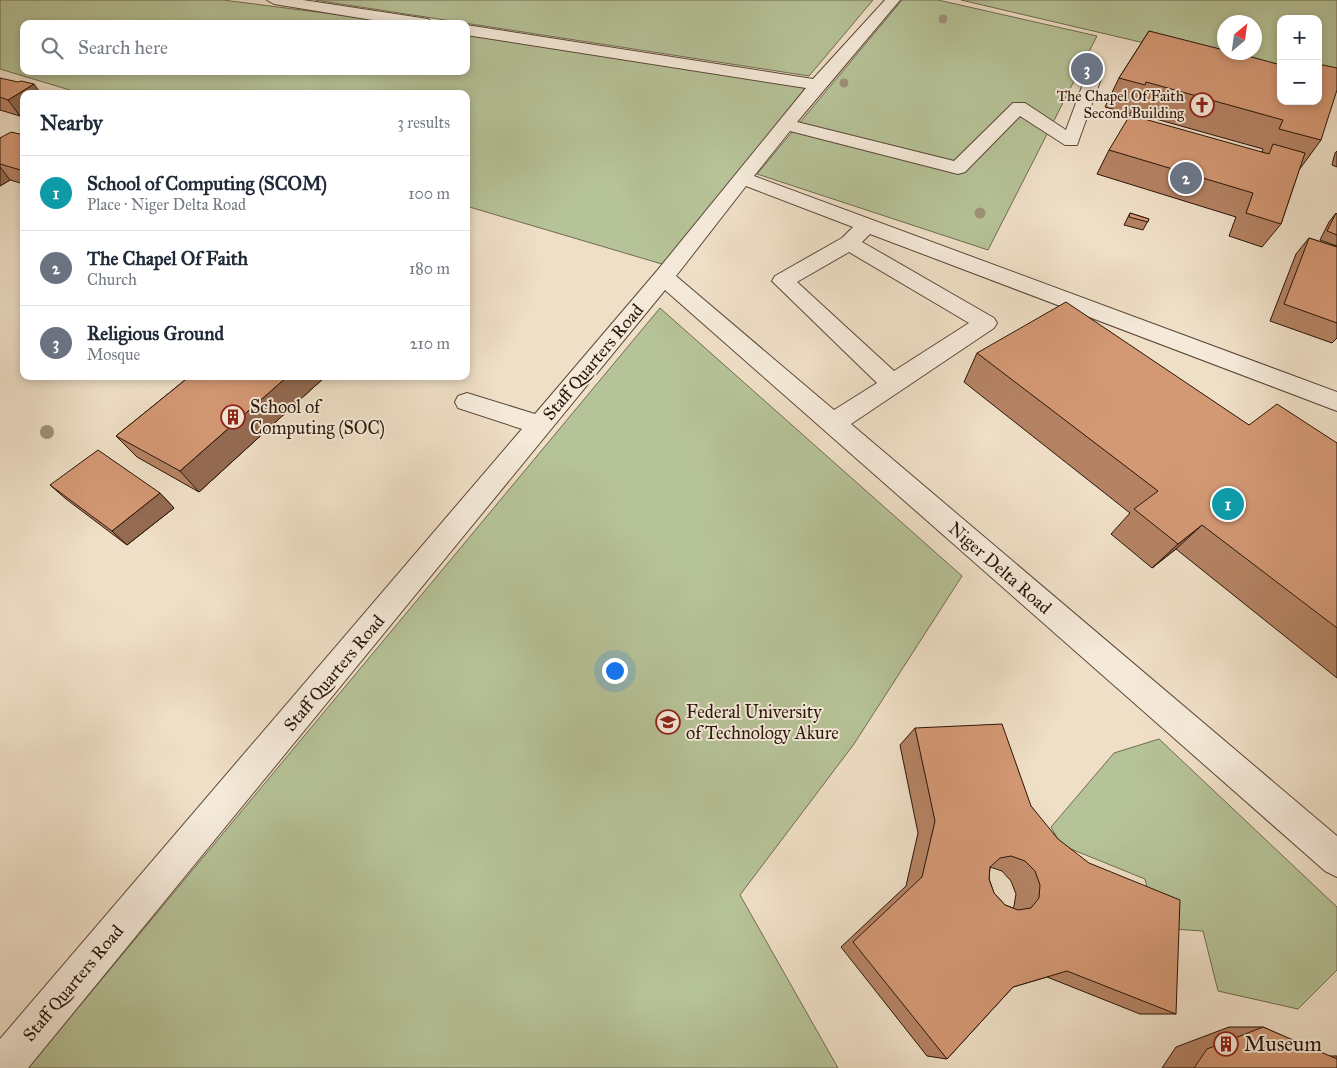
<!DOCTYPE html>
<meta charset="utf-8">
<style>
:root{--surface:#fff;--page:#f6f6f7;--text:#1f2937;--muted:#747a83;--line:#e0e1e3;--accent:#8f2418}
body{margin:0;font-family:"IM FELL Great Primer",serif;background:var(--page);color:var(--text)}
.controls{position:absolute;right:15px;top:15px;display:grid;overflow:hidden;border-radius:10px;box-shadow:0 2px 8px #0003}
.controls button{width:45px;height:45px;display:grid;place-items:center;padding:0;border:0;border-bottom:1px solid var(--line);background:var(--surface);color:var(--text);font:25px sans-serif}
.compass{position:absolute;left:1217px;top:15px;width:45px;height:45px;border-radius:50%;background:var(--surface);box-shadow:0 2px 8px #0003;rotate:29deg}
.you{position:absolute;left:614px;top:670px;width:18px;height:18px;margin:-12px;border:4px solid #fff;border-radius:50%;background:#1a73e8;box-shadow:0 0 0 8px #1a73e833}
.badge{display:grid;place-items:center;width:32px;height:32px;border-radius:50%;background:var(--accent);color:#fff;font-size:16px;font-weight:700}
.pin{position:absolute;translate:-50% -50%;border:2px solid #fff;box-shadow:0 1px 5px #0006}
.list{margin:0;padding:0;list-style:none}
h2{display:flex;justify-content:space-between;align-items:center;height:65px;margin:0;padding:0 20px;font-size:21px}
h2 small{font-size:16px;font-weight:400;color:var(--muted)}
.list li{display:grid;grid-template-columns:32px 1fr auto;gap:15px;align-items:center;box-sizing:border-box;height:75px;padding:0 20px;border-top:1px solid var(--line)}
.list b{display:block;font-size:19px;white-space:nowrap}
.list p{margin:0;font-size:16px;white-space:nowrap;color:var(--muted)}
.list em{font-size:16px;font-style:normal;color:var(--muted)}
.icon{flex:none;width:28px;height:28px;fill:none;stroke:currentColor;stroke-width:2;stroke-linecap:round;stroke-linejoin:round}
.map{position:relative;flex:none;width:1337px;height:1068px;overflow:hidden}
.search{position:absolute;background:var(--surface);box-shadow:0 2px 8px #0003;left:20px;top:20px;width:450px;height:55px;display:flex;align-items:center;gap:12px;box-sizing:border-box;padding:0 18px;border-radius:10px;color:var(--muted);font-size:19px}
.panel{position:absolute;background:var(--surface);box-shadow:0 2px 8px #0003;left:20px;top:90px;width:450px;height:290px;border-radius:10px}
.map>svg:first-child{display:block}
.green{fill:#b6c297;stroke:#706b50;fill-rule:evenodd}
.lines{fill:none;stroke-linecap:round;stroke-linejoin:round}
.minor-casing{stroke:#5b4738;stroke-width:2}
.minor{fill:#f5eada;fill-rule:evenodd}
.tree{fill:#9e9179}
.wall{fill:#b58364;stroke:#2a1408;fill-rule:evenodd}
.shaded-wall{fill:#946a51;stroke:#2a1408}
.building{fill:#d39874;stroke:#2a1408;fill-rule:evenodd}
.labels{text-anchor:middle;dominant-baseline:central;stroke-width:4;stroke-linejoin:round;paint-order:stroke}
.far-poi-label{font-size:15px;fill:#2a1408;stroke:#f5eada;text-anchor:end}
.street-label{font-size:18px;fill:#2a1408;stroke:#f5eada}
.poi-label{font-size:18px;fill:#2a1408;stroke:#f5eada;text-anchor:start}
.near-poi-label{font-size:21px;fill:#2a1408;stroke:#f5eada;text-anchor:start}
</style>
<div class="map">
<svg width="1337" height="1068" viewBox="0 0 1337 1068">
<rect width="100%" height="100%" fill="#efdfc6"/>
<filter id="stains"><feTurbulence type="fractalNoise" baseFrequency=".004" numOctaves="4"/><feColorMatrix values="0 0 0 0 .2 0 0 0 0 .09 0 0 0 0 .02 0 0 0 .5 -.17"/></filter>
<radialGradient id="worn" r=".72"><stop offset=".6" stop-color="#630" stop-opacity="0"/><stop offset="1" stop-color="#630" stop-opacity=".3"/></radialGradient>
<path class="green" d="M0 0H223L411 24H24V71H466V31L813 84 672 267 466 206V94H83L0 69Z
M315 0H873L809 76Z
M902 0H938L1097 36 988 250 757 174Z
M961 0H1337V88L1318 84V19H1281V75ZM1224 22H1254V52H1224Z
M660 308 962 576 854 744 740 895 838 1068H28Z
M1159 739 1337 907V970L1298 1009 1218 991 1203 931 1157 928 1145 879 1061 845 1051 827 1114 753Z"/>
<g class="lines">
<g class="minor-casing">
<path id="minor" d="M267 0H303L428 19 435 24H397L274 4Z
M885 0H900L797 122 954 161 1013 103H1025L1066 130 1087 73 1089 70H1101L1103 73 1077 145H1065L1020 116 965 172 958 174 790 131 754 176 1337 392V411L870 234 862 242 994 318 997 323 994 328 851 424 1337 836V877L1325 871 665 290 28 1068H0V1039L522 429 458 408 455 402 458 396 467 393 535 414 656 272 806 88 466 35V25L813 79ZM746 186 853 227 842 238 775 276 772 281 877 383 834 410 676 276ZM849 252 969 323 894 371 797 282Z"/>
</g>
<use href="#minor" class="minor"/>
</g>
<g class="tree">
<circle cx="943" cy="19" r="4.5"/>
<circle cx="844" cy="83" r="4.5"/>
<circle cx="980" cy="213" r="5.5"/>
<circle cx="47" cy="432" r="7"/>
</g>
<path class="wall" d="M1149 31 1321 140 1299 170 1281 224 1262 247 1229 236 1236 217 1097 174 1109 150 1262 152 1263 149 1131 112 1130 114 1105 107 1119 78Z
M0 78 20 116 0 110Z
M24 135V184L10 180 0 186V138Z
M1337 151V167L1332 165 1335 153Z
M1130 213 1149 219 1143 230 1124 225Z
M1336 213 1337 214V246L1320 240 1329 222Z
M1309 238 1337 247V338L1332 343 1270 321 1296 254Z
M977 353 1249 425 1337 443V678L1176 549 1152 568 1111 534 1130 513 964 382Z
M190 376H326L199 492 137 457 116 436Z
M50 485 160 493 174 508 127 545 66 499Z
M915 728 1031 806 1176 1014H1140L1047 977 1013 987 947 1059 927 1056 841 947 906 886 918 833 900 745ZM990 867 1002 871 1011 881 1016 894 1014 906 1013 908 1005 905 994 893 989 879Z
M1229 1027H1263L1328 1056H1337V1068H1162L1176 1047Z"/>
<path class="shaded-wall" d="M34 84 41 94H24V113L20 116 8 100Z
M0 167 10 180 0 186Z
M288 376H326L199 492 180 471Z
M160 493 174 508 127 545 112 531Z
M1202 525 1176 549 1152 568 1178 544Z"/>
<path class="building" d="M1149 31 1224 50V52H1233L1281 65V101H1318V64L1337 68V90L1321 140 1279 129 1283 120 1146 82 1145 85 1119 78Z
M0 78 18 82 21 81 34 84 8 100 0 97Z
M1130 115 1269 154 1273 144 1305 153 1281 224 1246 213 1253 193 1109 150Z
M11 132 24 135V171L0 164V138Z
M1130 213 1149 219 1148 222 1129 217Z
M1336 213 1337 214V235L1327 231Z
M1309 238 1337 247V323L1284 304Z
M1066 302 1249 425 1277 404 1337 443V628L1202 525 1178 544 1134 509 1158 491 977 353Z
M190 376H288L180 471 116 436Z
M98 450 160 493 112 531 50 485Z
M1002 724 1031 806 1058 839 1089 863 1180 900 1176 1014 1067 971 1013 987 947 1059 853 942 922 877 935 821 915 728ZM1011 856 1025 861 1035 871 1040 885 1039 898 1031 908 1018 910 1005 905 994 893 989 879 990 867 1000 858Z
M1263 1027 1337 1059V1068H1194L1207 1049Z"/>
<defs>
<g id="church-ring" transform="scale(1.25)"><circle r="9.5" fill="#f5eada" stroke="#8f2418" stroke-width="1.5"/><path d="M-1.2-6h2.4v3.5h3.3v2.4h-3.3V6h-2.4V-.1h-3.3v-2.4h3.3Z" fill="#8f2418"/></g>
<g id="building-ring" transform="scale(1.25)"><circle r="9.5" fill="#f5eada" stroke="#8f2418" stroke-width="1.5"/><path d="M-4-6H4V6H1V3H-1V6H-4ZM-2.5-4.3h1.7v1.8h-1.7ZM.8-4.3h1.7v1.8H.8ZM-2.5-1h1.7V.8h-1.7ZM.8-1h1.7V.8H.8Z" fill="#8f2418"/></g>
<g id="university-ring" transform="scale(1.25)"><circle r="9.5" fill="#f5eada" stroke="#8f2418" stroke-width="1.5"/><path d="M0-5L7-2L0 1L-7-2ZM-4 1L0 2.5L4 1V4Q0 6-4 4Z" fill="#8f2418"/></g>
</defs>
<g fill-rule="evenodd">
<use href="#church-ring" x="1202" y="105"/>
<use href="#building-ring" x="233" y="417"/>
<use href="#university-ring" x="668" y="722"/>
<use href="#building-ring" x="1226" y="1044"/>
</g>
<g class="labels">
<g class="far-poi-label">
<text x="1184" y="96">The Chapel Of Faith<tspan x="1184" dy="17">Second Building</tspan></text>
</g>
<g class="street-label">
<text transform="translate(593 362) rotate(-50)">Staff Quarters Road</text>
<text transform="translate(1000 568) rotate(41)">Niger Delta Road</text>
<text transform="translate(334 673) rotate(-50)">Staff Quarters Road</text>
<text transform="translate(73 983) rotate(-50)">Staff Quarters Road</text>
</g>
<g class="poi-label">
<text x="250" y="407">School of<tspan x="250" dy="21">Computing (SOC)</tspan></text>
<text x="686" y="712">Federal University<tspan x="686" dy="21">of Technology Akure</tspan></text>
</g>
<g class="near-poi-label">
<text x="1244" y="1044">Museum</text>
</g>
</g>
<rect width="100%" height="100%" filter="url(#stains)"/>
<rect width="100%" height="100%" fill="url(#worn)"/>
</svg>
<div class="controls">
<button>+</button>
<button>−</button>
</div>
<svg class="compass" viewBox="-18 -18 36 36"><path d="M0-13l5 13h-10z" fill="#e53935"/><path d="M0 13l5-13h-10z" fill="#747a83"/></svg>
<div class="you"></div>
<div class="pin badge" style="left:1228px;top:504px;background:#0f9aa8">1</div>
<div class="pin badge" style="left:1186px;top:178px;background:#6b7280">2</div>
<div class="pin badge" style="left:1087px;top:69px;background:#6b7280">3</div>
<div class="search"><svg class="icon" aria-label="search" viewBox="0 0 24 24"><circle cx="10" cy="10" r="6"/><path d="M15 15l6 6"/></svg>Search here</div>
<section class="panel">
<h2>Nearby<small>3 results</small></h2>
<ul class="list">
<li><span class="badge" style="background:#0f9aa8">1</span><div><b>School of Computing (SCOM)</b><p>Place · Niger Delta Road</p></div><em>100 m</em></li>
<li><span class="badge" style="background:#6b7280">2</span><div><b>The Chapel Of Faith</b><p>Church</p></div><em>180 m</em></li>
<li><span class="badge" style="background:#6b7280">3</span><div><b>Religious Ground</b><p>Mosque</p></div><em>210 m</em></li>
</ul>
</section>
</div>
